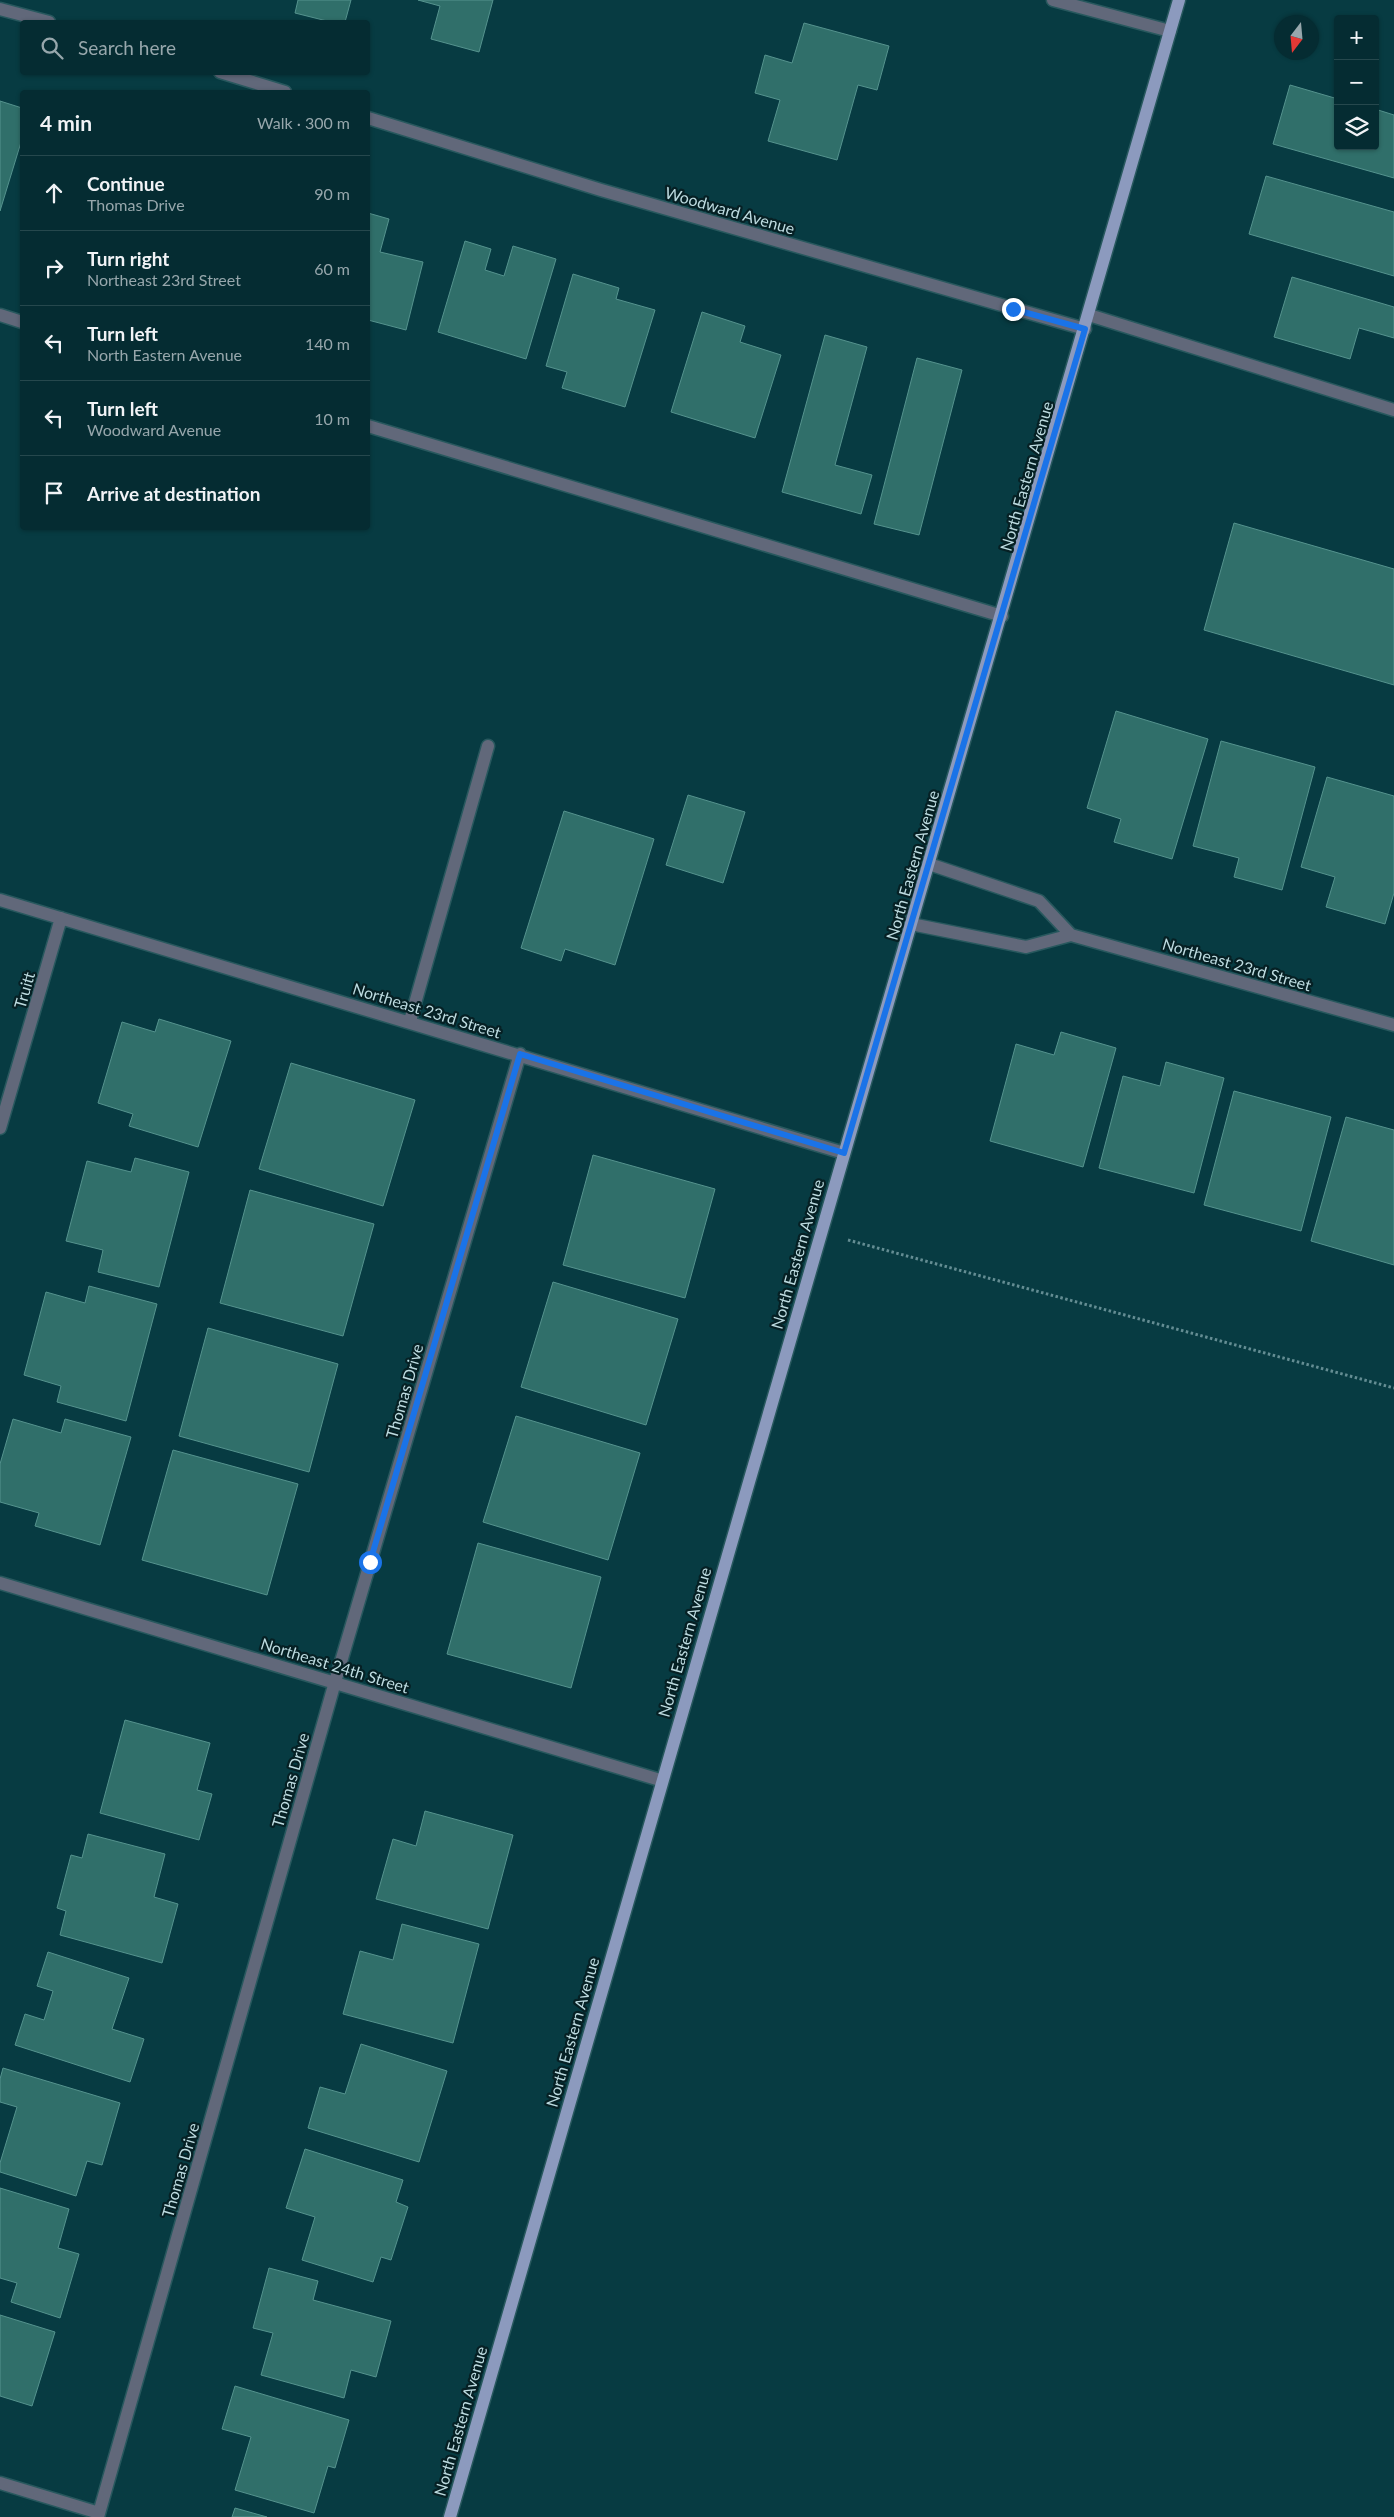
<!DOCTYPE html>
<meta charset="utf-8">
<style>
:root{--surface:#052c32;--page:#13383e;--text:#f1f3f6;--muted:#97a7ac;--line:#26484d}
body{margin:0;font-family:Lato,sans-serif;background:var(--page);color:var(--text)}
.controls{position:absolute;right:15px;top:15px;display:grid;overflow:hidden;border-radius:5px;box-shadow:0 1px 4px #0004}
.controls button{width:45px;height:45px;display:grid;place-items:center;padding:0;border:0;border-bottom:1px solid var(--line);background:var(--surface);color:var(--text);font:25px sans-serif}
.compass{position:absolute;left:1274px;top:15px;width:45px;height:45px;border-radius:50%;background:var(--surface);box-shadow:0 1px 4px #0004;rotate:196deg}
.stop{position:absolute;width:15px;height:15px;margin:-11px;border:4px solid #1a73e8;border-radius:50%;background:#fff}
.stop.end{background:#1a73e8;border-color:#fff;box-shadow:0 1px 5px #0008}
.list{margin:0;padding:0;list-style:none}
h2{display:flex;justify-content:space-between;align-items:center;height:65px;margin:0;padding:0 20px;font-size:21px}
h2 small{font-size:16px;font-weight:400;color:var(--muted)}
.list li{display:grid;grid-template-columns:32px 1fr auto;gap:15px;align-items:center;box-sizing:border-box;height:75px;padding:0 20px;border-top:1px solid var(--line)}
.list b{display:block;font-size:19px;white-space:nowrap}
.list p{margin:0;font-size:16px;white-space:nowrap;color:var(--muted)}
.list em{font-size:16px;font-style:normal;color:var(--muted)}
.icon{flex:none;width:28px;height:28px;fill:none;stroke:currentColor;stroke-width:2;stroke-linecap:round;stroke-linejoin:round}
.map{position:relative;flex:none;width:1394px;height:2517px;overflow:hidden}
.search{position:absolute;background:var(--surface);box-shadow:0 1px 4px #0004;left:20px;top:20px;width:350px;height:55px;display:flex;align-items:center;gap:12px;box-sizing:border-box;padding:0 18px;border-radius:5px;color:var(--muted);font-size:19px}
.panel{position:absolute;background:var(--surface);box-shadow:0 1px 4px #0004;left:20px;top:90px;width:350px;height:440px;border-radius:5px}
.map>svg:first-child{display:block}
.building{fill:#306f6a;stroke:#55938e}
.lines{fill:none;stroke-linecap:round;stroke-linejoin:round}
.minor-casing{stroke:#28585e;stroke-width:15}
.major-casing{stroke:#28585e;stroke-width:15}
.path{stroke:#648d93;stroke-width:3;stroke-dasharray:2.5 2.5;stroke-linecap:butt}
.minor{stroke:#61687a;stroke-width:12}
.major{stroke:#8c9abe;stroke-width:12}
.route{stroke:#1a73e8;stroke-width:6}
.labels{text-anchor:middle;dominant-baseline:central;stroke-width:4.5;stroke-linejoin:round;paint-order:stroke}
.street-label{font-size:16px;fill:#bddbe0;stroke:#062024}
</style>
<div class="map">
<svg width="1394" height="2517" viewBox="0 0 1394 2517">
<rect width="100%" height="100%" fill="#073b42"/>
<path class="building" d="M298 0H351L345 22H331L295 13Z
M418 0H493L479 52 431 39 440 6Z
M804 23 889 46 877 90 858 85 837 160 768 141 780 100 755 93 765 55 792 63Z
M1290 85 1338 99V146H1375V109L1394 115V178L1273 144Z
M0 101 22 108V139L0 211Z
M1266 176 1394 212V276L1249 234Z
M368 213 389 219 380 252 423 262 406 330 368 320Z
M465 241 491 249 485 270 504 276 513 246 556 259 526 359 438 332Z
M573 274 619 288 616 299 655 310 625 407 562 388 567 372 546 366Z
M1292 277 1394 307V338L1359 328 1350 359 1274 337Z
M702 312 745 326 740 342 781 355 755 438 671 412Z
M825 335 867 347 835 465 872 475 861 514 782 492Z
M917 358 962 370 919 535 874 524Z
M1234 523 1394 569V685L1204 630Z
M1116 711 1208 739 1172 859 1114 842 1121 819 1087 808Z
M1221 741 1315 767 1282 890 1234 877 1239 858 1193 846Z
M1327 777 1394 796V893L1385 924 1326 907 1335 877 1301 867Z
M688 795 745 812 723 883 666 865Z
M564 811 654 839 615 965 565 949 561 961 521 948Z
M159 1019 231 1041 198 1147 129 1126 133 1114 98 1103 122 1022 155 1032Z
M1061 1032 1116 1048 1083 1167 990 1141 1016 1044 1054 1055Z
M1166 1062 1224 1078 1194 1193 1099 1168 1123 1076 1160 1086Z
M291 1063 415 1100 383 1206 259 1169Z
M1234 1091 1331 1117 1301 1231 1204 1205Z
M1346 1117 1394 1130V1265L1311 1241Z
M593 1155 715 1189 685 1298 563 1265Z
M135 1158 189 1172 159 1287 98 1272 103 1250 66 1241 87 1161 131 1172Z
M250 1190 374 1224 343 1336 220 1303Z
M553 1282 678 1319 646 1425 521 1387Z
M89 1286 157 1304 126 1421 57 1402 61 1386 24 1375 46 1292 85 1303Z
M208 1328 338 1364 309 1472 179 1436Z
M516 1416 640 1453 608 1560 483 1522Z
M13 1419 61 1433 65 1419 131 1437 100 1545 35 1526 39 1513 0 1502V1464Z
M173 1450 298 1484 267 1595 142 1560Z
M478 1543 601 1577 571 1688 447 1654Z
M125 1720 210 1743 197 1790 212 1794 199 1840 100 1813Z
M425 1811 513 1835 488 1929 376 1899 393 1839 416 1846Z
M88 1834 165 1854 154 1897 178 1904 162 1963 60 1935 66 1911 57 1908 71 1855 82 1858Z
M402 1924 479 1944 453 2043 343 2014 360 1951 393 1960Z
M48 1952 129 1978 112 2029 144 2039 130 2082 15 2045 25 2014 44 2020 53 1991 37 1986Z
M361 2044 447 2071 419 2162 308 2128 320 2087 345 2094Z
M3 2068 120 2103 102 2165 87 2161 76 2196 0 2172V2163L17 2107 0 2102V2079Z
M305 2149 403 2180 396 2202 408 2207 391 2260 381 2257 373 2282 302 2260 315 2217 286 2208Z
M0 2188 69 2209 58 2248 79 2254 60 2318 11 2302 17 2283 0 2278Z
M269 2268 318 2281 313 2300 391 2321 376 2377 351 2370 344 2398 261 2375 273 2333 253 2328Z
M0 2315 55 2332 32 2406 0 2396Z
M235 2386 349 2420 335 2468 328 2466 314 2513 235 2490 251 2437 222 2429Z
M235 2508 267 2517H232Z"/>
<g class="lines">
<g class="minor-casing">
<path id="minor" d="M1053 0 1170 31
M0 9 49 22
M220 72 285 92
M368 118 601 190 1085 329
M0 315 22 322
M1089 315 1394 410
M368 426 1002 616
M929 864 1039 901 1071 935 1394 1025
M0 900 844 1153
M911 924 1026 947 1071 935
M410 1021 488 746
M0 1128 61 918
M0 1583 660 1780
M0 2483 99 2513
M98 2517 335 1682 520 1054"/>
</g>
<g class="major-casing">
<path id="major" d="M450 2517C690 1677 938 840 1179 0"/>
</g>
<path class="path" d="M848 1240 1394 1388"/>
<use href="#minor" class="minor"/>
<use href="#major" class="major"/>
</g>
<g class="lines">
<path class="route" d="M370 1562 520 1054 844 1153 1085 329 1013 309"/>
</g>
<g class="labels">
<g class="street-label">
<text transform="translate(730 210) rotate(16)">Woodward Avenue</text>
<text transform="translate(1026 476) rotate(-74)">North Eastern Avenue</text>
<text transform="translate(912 865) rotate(-74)">North Eastern Avenue</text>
<text transform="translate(1237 964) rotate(16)">Northeast 23rd Street</text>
<text transform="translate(24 990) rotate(-74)">Truitt</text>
<text transform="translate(427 1010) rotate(17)">Northeast 23rd Street</text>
<text transform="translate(797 1254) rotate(-74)">North Eastern Avenue</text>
<text transform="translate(404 1391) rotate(-74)">Thomas Drive</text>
<text transform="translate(684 1642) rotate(-74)">North Eastern Avenue</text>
<text transform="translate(335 1665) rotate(17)">Northeast 24th Street</text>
<text transform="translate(290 1780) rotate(-74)">Thomas Drive</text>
<text transform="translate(572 2032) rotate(-74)">North Eastern Avenue</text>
<text transform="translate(180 2170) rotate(-74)">Thomas Drive</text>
<text transform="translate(460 2421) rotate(-74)">North Eastern Avenue</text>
</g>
</g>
</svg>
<div class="controls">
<button>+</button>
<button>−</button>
<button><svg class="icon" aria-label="layers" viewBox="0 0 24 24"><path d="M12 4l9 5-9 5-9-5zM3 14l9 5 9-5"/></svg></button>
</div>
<svg class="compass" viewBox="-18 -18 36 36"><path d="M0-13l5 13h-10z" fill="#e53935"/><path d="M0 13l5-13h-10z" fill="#97a7ac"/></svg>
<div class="stop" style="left:370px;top:1562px"></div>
<div class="stop end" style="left:1013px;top:309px"></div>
<div class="search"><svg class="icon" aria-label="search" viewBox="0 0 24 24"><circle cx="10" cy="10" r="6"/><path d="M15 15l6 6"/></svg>Search here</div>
<section class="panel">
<h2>4 min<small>Walk · 300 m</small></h2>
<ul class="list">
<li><svg class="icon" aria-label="ahead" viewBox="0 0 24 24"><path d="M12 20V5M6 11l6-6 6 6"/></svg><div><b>Continue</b><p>Thomas Drive</p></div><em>90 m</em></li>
<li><svg class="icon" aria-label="right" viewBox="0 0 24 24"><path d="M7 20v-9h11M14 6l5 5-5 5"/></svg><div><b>Turn right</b><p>Northeast 23rd Street</p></div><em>60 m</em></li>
<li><svg class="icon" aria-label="left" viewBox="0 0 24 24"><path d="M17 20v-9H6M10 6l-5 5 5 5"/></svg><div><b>Turn left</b><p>North Eastern Avenue</p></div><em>140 m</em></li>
<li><svg class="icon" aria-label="left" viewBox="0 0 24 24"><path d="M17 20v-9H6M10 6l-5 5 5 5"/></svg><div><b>Turn left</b><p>Woodward Avenue</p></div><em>10 m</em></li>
<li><svg class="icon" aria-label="arrive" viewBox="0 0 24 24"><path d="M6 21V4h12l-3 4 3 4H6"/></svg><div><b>Arrive at destination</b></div></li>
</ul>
</section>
</div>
